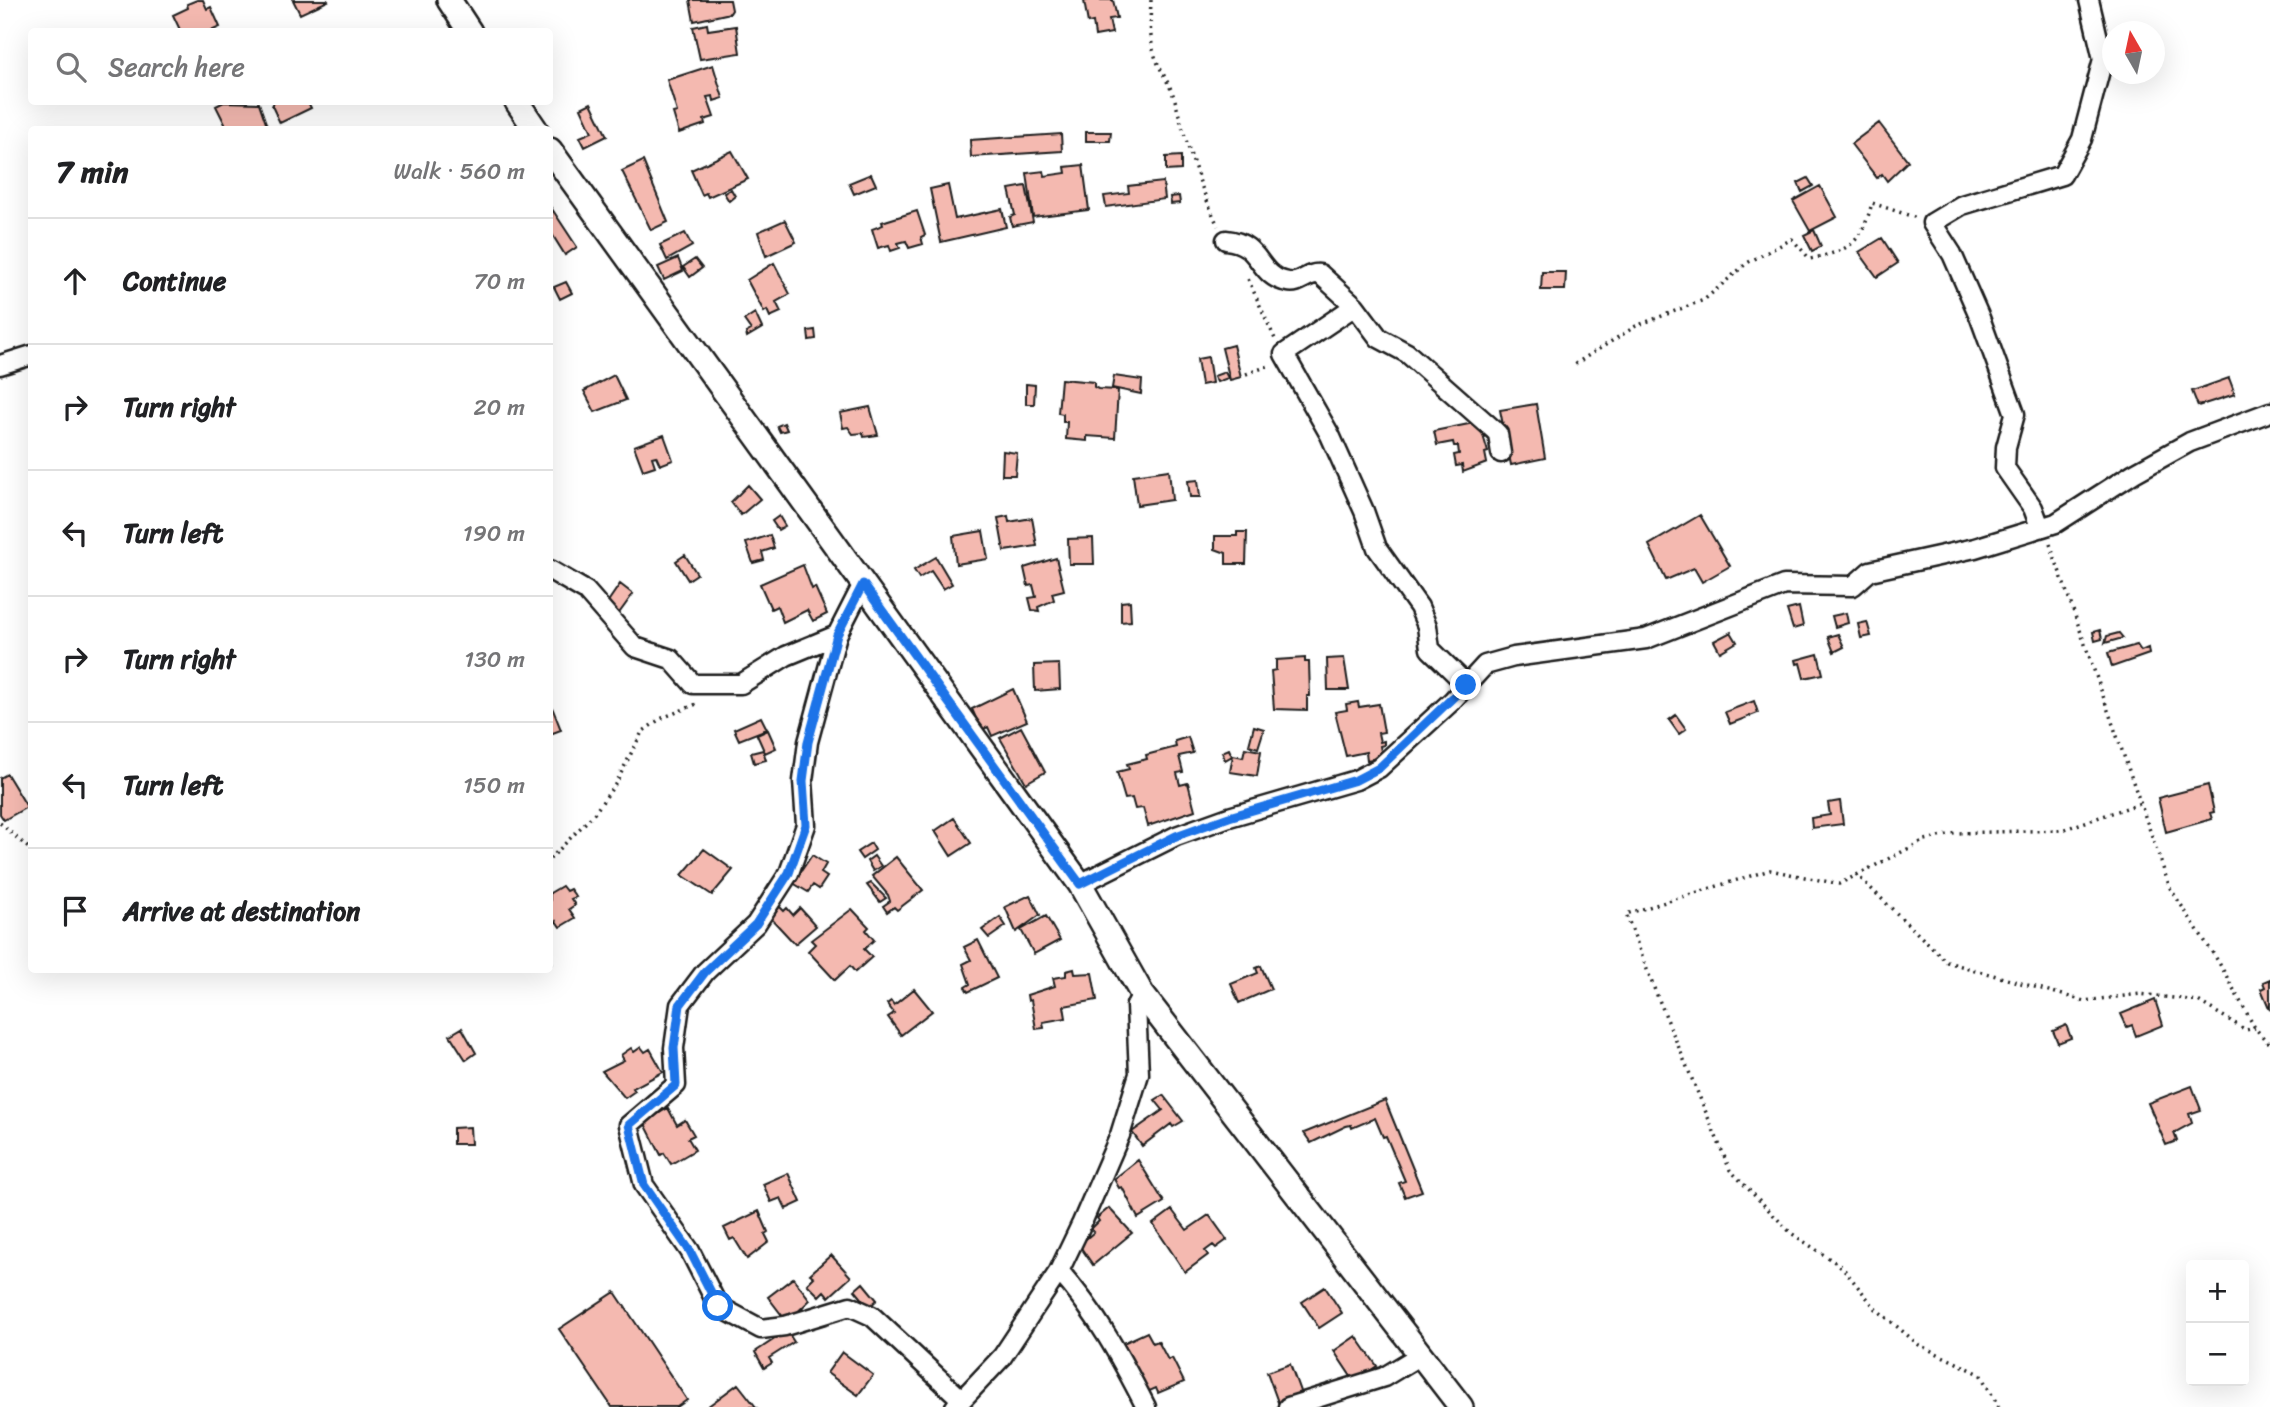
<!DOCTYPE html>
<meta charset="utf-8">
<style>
:root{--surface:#fff;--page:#f2f2f2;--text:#202124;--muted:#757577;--line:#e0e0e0}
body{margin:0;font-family:Sriracha,sans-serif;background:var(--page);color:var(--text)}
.controls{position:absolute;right:21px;bottom:21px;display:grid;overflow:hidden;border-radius:7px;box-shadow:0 7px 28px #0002}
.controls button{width:63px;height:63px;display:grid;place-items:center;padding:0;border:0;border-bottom:2px solid var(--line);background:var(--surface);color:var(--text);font:35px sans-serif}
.compass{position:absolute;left:2102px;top:21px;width:63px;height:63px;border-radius:50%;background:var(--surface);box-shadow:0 7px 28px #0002;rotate:351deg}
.stop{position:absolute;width:21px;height:21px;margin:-16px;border:5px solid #1a73e8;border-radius:50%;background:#fff}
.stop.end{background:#1a73e8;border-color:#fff;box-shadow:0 2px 7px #0008}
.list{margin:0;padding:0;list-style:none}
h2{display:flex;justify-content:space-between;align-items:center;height:91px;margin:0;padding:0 28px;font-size:30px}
h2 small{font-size:23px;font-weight:400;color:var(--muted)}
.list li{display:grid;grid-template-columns:46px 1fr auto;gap:21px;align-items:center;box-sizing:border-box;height:126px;padding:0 28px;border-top:2px solid var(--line)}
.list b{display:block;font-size:26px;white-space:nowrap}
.list em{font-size:23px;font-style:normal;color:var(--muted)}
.icon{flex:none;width:38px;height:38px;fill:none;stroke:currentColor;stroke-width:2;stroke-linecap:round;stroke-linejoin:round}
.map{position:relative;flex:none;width:2270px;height:1407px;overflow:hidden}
.search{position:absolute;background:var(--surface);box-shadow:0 7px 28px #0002;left:28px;top:28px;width:525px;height:77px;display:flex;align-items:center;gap:18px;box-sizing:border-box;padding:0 24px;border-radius:7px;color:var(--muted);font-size:26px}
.panel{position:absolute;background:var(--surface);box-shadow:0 7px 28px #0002;left:28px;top:126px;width:525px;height:847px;border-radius:7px}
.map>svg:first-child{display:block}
.building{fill:#f4b9b0;stroke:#1c1c1c;stroke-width:2}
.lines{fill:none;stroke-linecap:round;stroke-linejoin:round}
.minor-casing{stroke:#1c1c1c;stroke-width:23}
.tertiary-casing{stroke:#1c1c1c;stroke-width:28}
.path{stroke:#1c1c1c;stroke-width:3.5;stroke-dasharray:2 5;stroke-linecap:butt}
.minor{stroke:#fff;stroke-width:18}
.tertiary{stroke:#fff;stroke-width:23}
.route{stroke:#1a73e8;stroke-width:9}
</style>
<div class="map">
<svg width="2270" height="1407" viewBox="0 0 2270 1407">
<rect width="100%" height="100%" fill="#fff"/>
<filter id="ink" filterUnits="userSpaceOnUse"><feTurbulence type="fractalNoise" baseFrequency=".0143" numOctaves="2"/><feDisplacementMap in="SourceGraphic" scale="14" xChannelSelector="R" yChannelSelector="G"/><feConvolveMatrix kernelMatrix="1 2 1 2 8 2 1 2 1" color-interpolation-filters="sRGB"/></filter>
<g filter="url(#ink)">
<path class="building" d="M197 0H203L207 9 211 7 220 27 209 32H181L173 15 188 8 187 4Z
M293 0H327L328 1 300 14Z
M690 0H730L732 10 730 13 694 21Z
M1089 0H1113L1117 18 1109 19 1112 33 1095 36 1093 22 1088 23 1084 1Z
M707 24 708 30 736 26 740 53 700 59 693 27Z
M713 65 723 98 714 101 713 96 707 97 714 117 704 120 705 124 679 133 673 113 677 112 667 80Z
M224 102 259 103 268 129 228 130 216 106Z
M274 102H308L311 108 280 123 272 106Z
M591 103 607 136 585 147 580 137 592 132 581 108Z
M1879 123 1908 161 1887 181 1882 174 1877 178 1851 144Z
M1086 132H1111L1110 141H1086Z
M1061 134 1062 151 971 157 970 140Z
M732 151 748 179 708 197 706 193 702 195 691 170Z
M1181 156V170L1166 171V157Z
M643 161 668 222 651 230 622 171Z
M1083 165 1089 210 1033 217 1027 173 1044 171 1045 176 1066 173 1065 167Z
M871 174 876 185 854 194 849 183Z
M1808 178 1813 186 1802 192 1798 183Z
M1163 182 1165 199 1106 207 1104 196 1129 193 1128 186Z
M948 185 955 219 1002 209 1006 227 941 242 930 189Z
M1026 186 1033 222 1012 226 1010 217 1015 215 1009 189Z
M1820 186 1837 217 1810 231 1793 201Z
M731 189 735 196 729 201 724 193Z
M1179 196 1180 203 1171 204 1170 197Z
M552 209 577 247 565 255 550 231Z
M917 211 925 235 921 237 923 244 909 248 906 241 898 243 900 248 891 251 889 245 878 248 872 229 883 225 882 222Z
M785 220 796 242 766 256 758 232Z
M1814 230 1821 246 1812 251 1804 235Z
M685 233 692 246 667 260 660 245Z
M1882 238 1898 263 1877 277 1859 252Z
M678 258 683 271 664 280 658 267Z
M695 259 702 268 690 277 683 267Z
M774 263 790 294 776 302 781 312 770 317 767 310 764 312 747 280Z
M1542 272H1566L1565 290H1541Z
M566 282 572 293 560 299 554 287Z
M755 313 762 328 747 337 746 333 751 330 744 320Z
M815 330 816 339 809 340 808 331Z
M1233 345 1241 377 1230 380 1222 348Z
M1208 357 1212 383 1201 385 1197 359Z
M1225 372 1228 378 1217 382 1214 376Z
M614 375 626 400 595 412 584 391Z
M1114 376 1142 380 1141 394 1112 388Z
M2229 378 2235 394 2198 406 2192 391Z
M1061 379 1094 382V387L1098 389 1118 390 1115 438 1087 436V441L1066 439 1067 422H1063V414L1058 413Z
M1026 384 1035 385 1034 404H1026Z
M1536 404 1545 458 1511 465 1500 410Z
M870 407 878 435 864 437 863 433 853 434 848 427 843 428 840 413Z
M1479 422 1488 452 1485 453 1487 463 1463 472 1462 465 1456 466 1454 455 1459 454 1458 446H1454L1453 442 1437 445 1434 431Z
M784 423 787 430 780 432 777 426Z
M664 435 673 460 660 465 656 456 652 457 655 466 643 470 634 446Z
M1003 451 1017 453 1015 475H1002Z
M1169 470 1172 500 1137 505 1133 475Z
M1198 480 1200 497H1190L1188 481Z
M748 485 760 499 741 515 731 502Z
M1700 515 1730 566 1702 582 1694 568 1666 580 1649 545Z
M779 516 785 526 778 530 772 521Z
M1008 516 1009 522 1032 518 1037 546 1004 551 998 518Z
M983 531 988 559 956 564 953 536Z
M1237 532H1247L1246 564H1226V553L1215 549V536H1237Z
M770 535 774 548 762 552 764 560 753 563 746 543Z
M1093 538 1094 564H1069L1068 539Z
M685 555 697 574 688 580 676 561Z
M936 557 952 584 943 589 931 571 919 578 914 570Z
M1056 558 1064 590 1052 593 1054 600 1038 607 1039 611 1032 610 1029 598 1036 597 1033 585 1028 586 1024 568Z
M803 565 812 589 815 587 827 614 813 621 807 610 783 622 777 606 771 609 760 584Z
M620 584 633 594 617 616 605 606Z
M1130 601 1131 621 1121 622V602Z
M1799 607 1803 626 1793 629 1787 610Z
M1846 613 1848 623 1835 627 1832 616Z
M1867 622 1871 636 1861 638 1858 624Z
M2100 630 2102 639 2095 641 2093 632Z
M1731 632 1737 642 1720 652 1714 641Z
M2119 633 2123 638 2105 643 2107 636Z
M1838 634 1844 647 1834 652 1828 637Z
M2137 645 2141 651 2148 648 2149 654 2112 667 2108 653Z
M1818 654 1823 674 1804 678 1800 663 1797 664 1796 660Z
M1305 658V662H1309L1310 696H1307V710L1274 709 1271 671 1276 670V660Z
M1344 658 1349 690H1328L1327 659Z
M1059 664 1060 689 1035 691 1034 665Z
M1013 689 1027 721 992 736 988 727 981 730 972 709Z
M1754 701 1758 713 1730 724 1725 712Z
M550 702 561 730 550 734Z
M1358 702 1359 707 1379 704 1384 732 1378 733 1380 742 1384 741V745L1380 746 1382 757 1367 760 1366 752 1346 756 1335 712 1347 710 1346 704Z
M1676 715 1686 729 1679 734 1669 720Z
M761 717 767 729 739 740 734 729Z
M1254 726 1264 729 1258 748 1249 745Z
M1021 727 1045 772 1026 783 1000 738Z
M768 730 776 748 765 753 757 735Z
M1188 737 1193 753 1179 756 1183 772 1177 773 1180 785 1188 783 1195 810 1148 826 1143 808 1135 809 1132 798 1125 799 1117 772 1129 769 1127 764 1147 759 1146 755 1176 747 1175 741Z
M1245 748 1261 751 1257 776 1230 772 1233 755 1243 757Z
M1229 749 1232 756 1225 760 1222 752Z
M763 750 766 760 754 763 751 753Z
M7 774 27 807 4 820 0 814V778Z
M2208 785 2214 812 2210 813 2212 819 2166 832 2158 798Z
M1840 801 1843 824 1812 828 1811 818 1830 815 1828 803Z
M954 818 971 843 951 856 935 831Z
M871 843 875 850 862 859 857 852Z
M704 849 733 870 712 895 682 875Z
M812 855 826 864 821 873 827 877 819 889 813 885 808 892 793 883Z
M874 856 881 866 873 871 867 861Z
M896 857 923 890 897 910 894 907 887 912 883 906 890 901 888 895 872 876Z
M871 883 886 898 880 902 867 885Z
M562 886 566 891 570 889 576 897 571 899 575 905 569 909 575 918 560 927 556 921 550 928V893Z
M1030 895 1040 915 1016 932 1005 907Z
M779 906 784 911 787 908 793 915 800 908 816 926 795 944 768 915Z
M852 909 869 927 866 930 874 940 864 949 872 957 855 972 850 966 835 980 808 951 815 944 811 940Z
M1046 916 1060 940 1034 954 1021 930Z
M1000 917 1006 926 989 938 982 930Z
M978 940 997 978 968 992 965 987 970 984 963 964 971 960 964 947Z
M1261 966 1271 989 1239 1003 1231 984 1258 973 1256 968Z
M1074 969 1075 974 1092 973 1097 1000 1064 1006 1066 1018 1043 1022 1044 1028 1036 1029 1031 1000 1028 1001 1027 995 1055 986 1053 978 1066 976V971Z
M2270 979V1010L2261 989 2265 987 2263 982Z
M914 989 932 1011 901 1035 888 1017 894 1013 887 1004 891 1001 894 1005Z
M2155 1000 2163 1025 2136 1036 2132 1025 2127 1027 2121 1014Z
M2066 1025 2071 1038 2058 1043 2053 1031Z
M462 1028 476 1053 466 1060 450 1035Z
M641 1047 645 1052 650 1049 663 1072 633 1088 635 1091 625 1098 602 1071 624 1060 621 1055 631 1048 634 1052Z
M2192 1086 2201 1110 2189 1114 2192 1123 2174 1133 2177 1141 2166 1145 2148 1103Z
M1163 1095 1183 1121 1173 1127 1171 1124 1142 1146 1132 1132 1163 1110 1155 1100Z
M1385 1100 1422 1191 1405 1197 1399 1183 1405 1181 1386 1136 1383 1137 1375 1118 1352 1128 1351 1125 1346 1126 1311 1143 1304 1133Z
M668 1108 677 1125 685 1120 694 1135 688 1138 695 1150 671 1164 664 1153 661 1155 644 1122Z
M470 1127 471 1144H453V1128Z
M1138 1160 1164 1202 1138 1218 1122 1187 1119 1188 1114 1179Z
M788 1173 801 1202 786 1209 781 1198 771 1202 763 1184Z
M1109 1208 1132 1233 1093 1265 1079 1245 1094 1232 1091 1229 1099 1221 1097 1218Z
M1172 1210 1187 1230 1209 1215 1227 1240 1216 1248 1213 1245 1205 1251 1208 1255 1185 1272 1153 1224Z
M759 1211 768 1232 765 1234 769 1242 747 1259 734 1238 730 1240 724 1228Z
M831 1255 851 1277 829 1297 824 1291 819 1296 807 1284 814 1277 810 1274Z
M793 1278 810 1300 787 1322 768 1297Z
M863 1283 877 1300 869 1307 855 1290Z
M1325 1287 1342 1313 1319 1328 1302 1302Z
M615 1292 687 1400 677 1407H612L559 1329Z
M787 1331 794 1342 769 1358 772 1363 764 1368 755 1352Z
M1147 1332 1153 1343 1158 1341 1168 1360 1172 1358 1184 1382 1158 1393 1156 1388 1145 1393 1121 1344Z
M1356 1336 1377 1366 1354 1381 1334 1351Z
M842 1352 873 1375 858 1395 827 1373Z
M1290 1364 1302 1397 1279 1405 1267 1372Z
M738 1384 756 1407H707Z"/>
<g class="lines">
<g class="minor-casing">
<path id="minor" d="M1226 240C1262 243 1257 277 1288 282 1300 285 1308 272 1320 274L1355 306 1379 338 1407 353 1493 429 1498 434 1501 453
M1355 306 1284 354 1330 435 1364 511 1377 548 1419 607 1427 626 1430 649 1467 685
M0 365 32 355
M2040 527 2033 508 2005 468 2006 447 2015 414 1980 318 1952 254 1932 223 1962 205 2062 175 2082 139 2103 59 2089 0
M550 570 586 591 635 647 671 659 693 684H741L786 656 837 635
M863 584 837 635 808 742 803 781 806 825 789 873 756 924 705 972 680 1005 674 1048 676 1085 629 1125 644 1185 690 1251 718 1306 761 1329 785 1326 850 1306 872 1316 961 1399
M1080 884 1176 836 1229 817 1356 780 1379 768 1452 701 1485 665 1514 657 1646 639 1784 585 1853 586 1870 571 1975 548 2056 523 2134 473 2190 442 2270 412
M1059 1271C1096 1312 1121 1358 1146 1407
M955 1407 1002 1357 1059 1271 1081 1225 1120 1135 1139 1074 1136 1005 1142 994
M1288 1407 1384 1377 1422 1354"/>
</g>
<g class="tertiary-casing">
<path id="tertiary" d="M449 0 470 32
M517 102 536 130
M550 150 1080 884 1142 994 1461 1407"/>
</g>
<path class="path" d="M1151 0C1150 20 1149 40 1156 59 1162 74 1172 87 1176 104 1187 146 1200 187 1218 226
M1248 279 1275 339
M1575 364 1636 326 1704 300 1747 263 1792 239 1810 259C1851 250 1861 244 1872 203L1917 218
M1246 374 1271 365
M2050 544 2170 888 2218 961 2255 1028 2270 1045
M0 823 32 851
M550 859 593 815 616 783 642 732 660 719 699 703
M1856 874 1947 962 2084 1001 2140 994 2198 1001 2246 1030 2255 1028
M550 963 553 965
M1999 1407 1980 1374 1919 1345 1876 1309 1842 1267 1791 1233 1730 1170 1654 988 1626 914 1770 870 1839 884 1925 840 1957 833 2062 830 2141 803"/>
<use href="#minor" class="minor"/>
<use href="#tertiary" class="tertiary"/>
</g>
</g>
<g class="lines" filter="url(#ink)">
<path class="route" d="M718 1306 690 1251 644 1185 629 1125 676 1085 674 1048 680 1005 705 972 756 924 789 873 806 825 803 781 808 742 837 635 863 584 1080 884 1176 836 1229 817 1356 780 1379 768 1466 685"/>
</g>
</svg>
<div class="controls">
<button>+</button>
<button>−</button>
</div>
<svg class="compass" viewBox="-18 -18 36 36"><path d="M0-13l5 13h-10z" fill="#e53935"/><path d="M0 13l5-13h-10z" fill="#757577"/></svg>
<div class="stop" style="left:718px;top:1306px"></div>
<div class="stop end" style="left:1466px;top:685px"></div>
<div class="search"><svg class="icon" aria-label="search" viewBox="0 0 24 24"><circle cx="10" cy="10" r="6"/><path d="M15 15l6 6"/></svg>Search here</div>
<section class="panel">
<h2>7 min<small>Walk · 560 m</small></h2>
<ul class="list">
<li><svg class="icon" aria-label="ahead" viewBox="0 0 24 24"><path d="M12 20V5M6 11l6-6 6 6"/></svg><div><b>Continue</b></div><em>70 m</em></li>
<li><svg class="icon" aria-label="right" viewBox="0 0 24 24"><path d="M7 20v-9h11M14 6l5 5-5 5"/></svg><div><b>Turn right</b></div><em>20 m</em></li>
<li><svg class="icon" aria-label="left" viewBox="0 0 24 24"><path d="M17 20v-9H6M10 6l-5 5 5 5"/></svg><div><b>Turn left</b></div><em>190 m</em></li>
<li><svg class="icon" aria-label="right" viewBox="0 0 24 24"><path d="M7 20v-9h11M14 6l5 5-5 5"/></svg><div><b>Turn right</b></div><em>130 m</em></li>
<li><svg class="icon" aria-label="left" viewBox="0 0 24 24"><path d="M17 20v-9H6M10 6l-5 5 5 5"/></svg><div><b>Turn left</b></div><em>150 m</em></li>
<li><svg class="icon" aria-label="arrive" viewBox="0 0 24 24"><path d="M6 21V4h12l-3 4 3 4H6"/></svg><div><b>Arrive at destination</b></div></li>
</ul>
</section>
</div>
